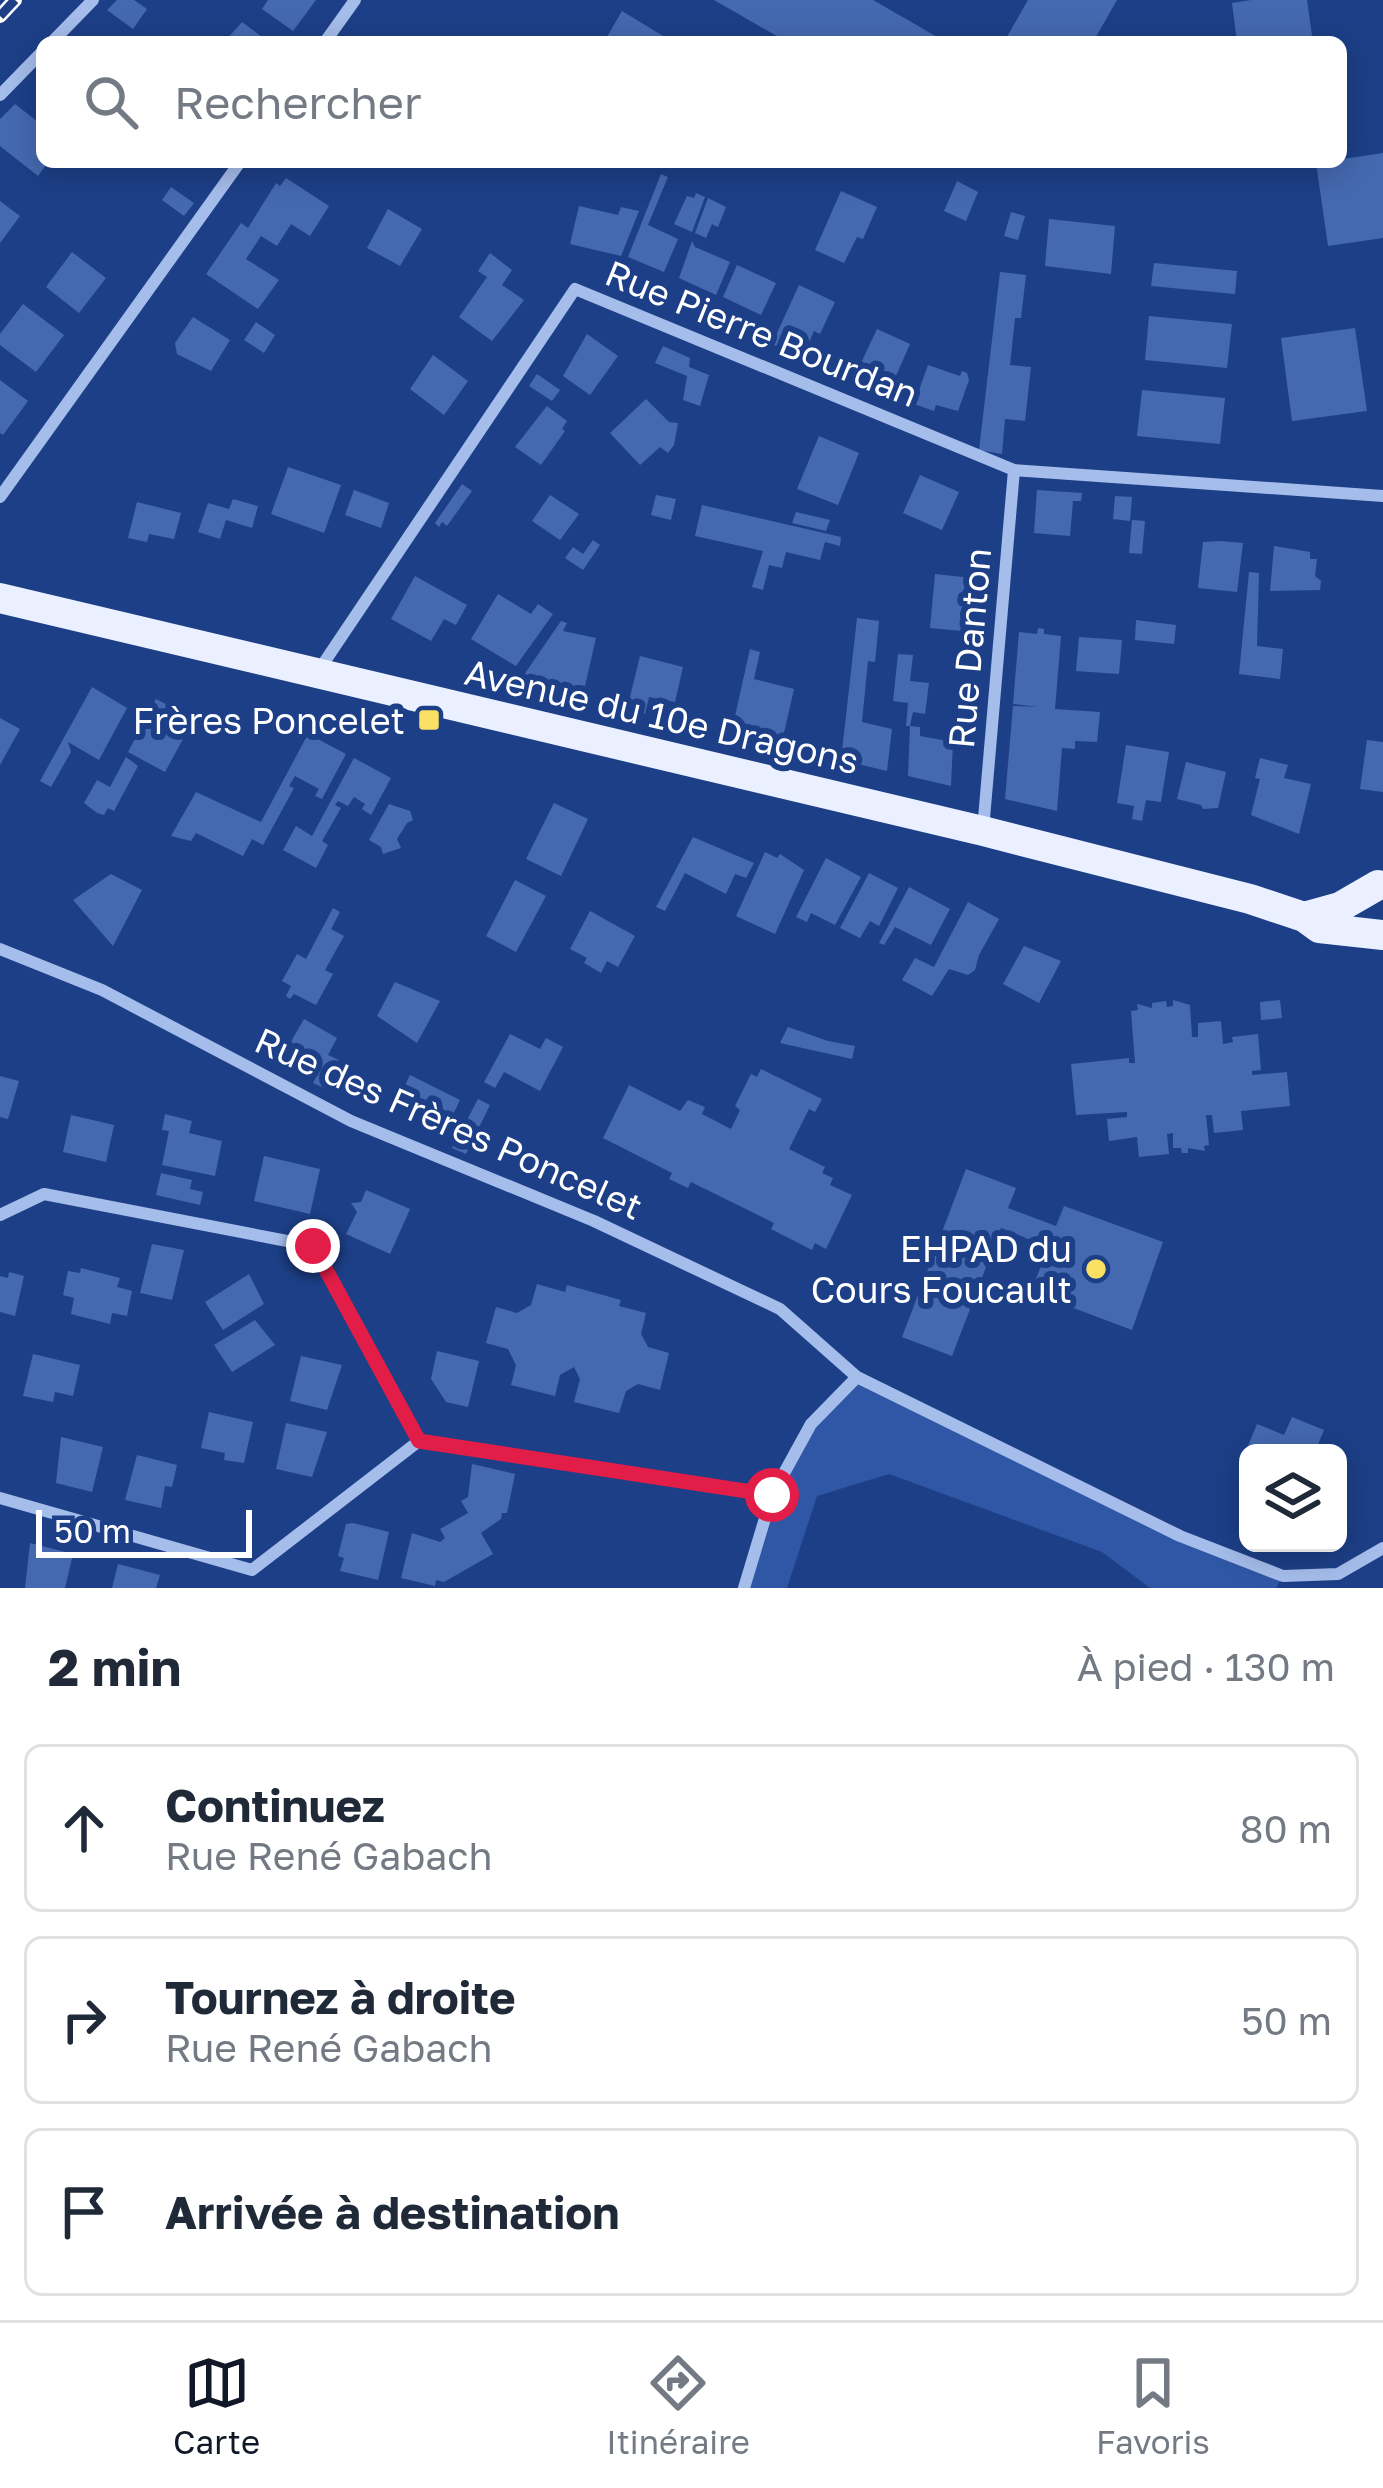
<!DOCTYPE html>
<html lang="fr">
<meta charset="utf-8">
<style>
:root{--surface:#fff;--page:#f6f6f7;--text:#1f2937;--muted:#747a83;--line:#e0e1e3;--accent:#111827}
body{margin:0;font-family:"Golos Text",sans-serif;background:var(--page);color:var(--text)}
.controls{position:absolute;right:36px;bottom:36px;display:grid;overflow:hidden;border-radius:18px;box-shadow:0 6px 30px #0003}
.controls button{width:108px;height:108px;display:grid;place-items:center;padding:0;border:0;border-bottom:3px solid var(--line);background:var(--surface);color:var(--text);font:60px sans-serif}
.scale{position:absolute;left:36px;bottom:30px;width:216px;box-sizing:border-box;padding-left:12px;border:6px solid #fff;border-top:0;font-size:33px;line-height:42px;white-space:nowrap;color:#fff;-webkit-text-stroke:9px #1d3f87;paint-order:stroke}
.stop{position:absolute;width:36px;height:36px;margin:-27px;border:9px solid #e11d48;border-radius:50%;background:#fff}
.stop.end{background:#e11d48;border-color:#fff;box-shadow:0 3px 12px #0008}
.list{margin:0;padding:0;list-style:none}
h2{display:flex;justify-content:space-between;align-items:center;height:156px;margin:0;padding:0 48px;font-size:51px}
h2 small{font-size:39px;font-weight:400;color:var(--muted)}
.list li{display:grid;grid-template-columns:78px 1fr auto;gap:36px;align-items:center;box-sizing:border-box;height:168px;margin:0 24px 24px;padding:0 24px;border:3px solid var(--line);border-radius:18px}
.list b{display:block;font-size:45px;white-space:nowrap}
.list p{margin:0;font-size:39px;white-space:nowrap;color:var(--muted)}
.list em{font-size:39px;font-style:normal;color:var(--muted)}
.icon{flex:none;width:66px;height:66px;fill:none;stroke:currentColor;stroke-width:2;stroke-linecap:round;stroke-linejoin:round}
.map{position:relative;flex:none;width:1383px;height:1588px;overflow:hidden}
.search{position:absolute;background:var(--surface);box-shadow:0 6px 30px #0003;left:36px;right:36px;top:36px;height:132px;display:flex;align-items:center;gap:30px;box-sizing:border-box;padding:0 42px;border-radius:18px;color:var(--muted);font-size:45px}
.sheet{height:732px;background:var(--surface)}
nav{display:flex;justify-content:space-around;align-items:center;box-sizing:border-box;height:168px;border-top:3px solid var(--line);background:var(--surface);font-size:33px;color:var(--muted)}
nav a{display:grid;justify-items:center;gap:6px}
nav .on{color:var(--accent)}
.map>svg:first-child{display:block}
.green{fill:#3057a5}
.building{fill:#4569b0}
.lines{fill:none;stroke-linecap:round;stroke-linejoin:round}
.street{stroke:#a5bdeb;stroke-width:12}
.primary{stroke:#eaf0ff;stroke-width:30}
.rail-casing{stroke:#fff;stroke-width:14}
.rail{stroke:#1d3f87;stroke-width:9;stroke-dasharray:27;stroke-linecap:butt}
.route{stroke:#e11d48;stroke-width:15}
.poi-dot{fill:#fbe163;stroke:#1d3f87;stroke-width:4.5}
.labels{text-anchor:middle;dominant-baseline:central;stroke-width:12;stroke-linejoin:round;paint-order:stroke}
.street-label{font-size:36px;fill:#fff;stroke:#1d3f87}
.poi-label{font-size:36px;fill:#fff;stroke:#1d3f87;text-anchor:end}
</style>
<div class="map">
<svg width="1383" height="1588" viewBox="0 0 1383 1588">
<rect width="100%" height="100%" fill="#1d3f87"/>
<path class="green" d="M857 1377 1180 1536 1283 1576 1276 1588H1150L1102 1552 889 1474 817 1496 787 1588H744L772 1495 811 1424Z"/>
<path class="building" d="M117 0H134L147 9 133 29 107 10Z
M268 0H316L293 31 262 9Z
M714 0H873L946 42H787Z
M1028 0H1117L1093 42H1004Z
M1251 0H1307L1313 42H1237L1232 3Z
M622 11 673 42H604Z
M242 22 269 42H224Z
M15 104 42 125V162H48L38 176 0 146V119Z
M1383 153V238L1328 246 1316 163Z
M661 174 668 177 648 225 678 239 664 272 628 257Z
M286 178 329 206 310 236 291 224 277 246 261 236 246 259 279 280 258 309 206 274 241 223 248 228 276 183 280 186Z
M957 181 978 192 966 221 944 211Z
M171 187 194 203 184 216 162 200Z
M841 191 877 207 863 239 857 237 844 263 815 250Z
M696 193 705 197 692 232 674 224 687 196 694 198Z
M708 198 726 207 718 227 712 224 706 238 695 233Z
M0 201 20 216 0 243Z
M579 206 618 215 621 207 639 211 621 256 570 244Z
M388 209 422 229 400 266 367 248Z
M1011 212 1025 216 1018 240 1004 236Z
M1049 219 1115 226 1111 274 1045 266Z
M692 241 695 247 730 262 716 295 679 278Z
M72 252 106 278 79 313 46 287Z
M490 253 512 270 502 285 524 300 492 341 459 317 487 277 478 271Z
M1154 263 1237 271 1235 294 1151 286Z
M737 265 776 283 761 315 723 297Z
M1000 272 1026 275 1021 318H1015L1010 365 1031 367 1025 421 1005 419 1002 454 979 450Z
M799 285 835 302 820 334 814 331 802 358 772 344Z
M23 304 64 335 36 372 0 345V334Z
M1149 316 1232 324 1227 368 1145 360Z
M193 317 230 340 211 371 177 354 175 343Z
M256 322 275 335 264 353 244 340Z
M1355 328 1367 411 1292 421 1281 338Z
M877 329 910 344 888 394 854 378Z
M587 334 618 356 590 395 563 376Z
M663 346 690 358 689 367 709 375 700 406 683 400 687 376 655 363Z
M433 355 468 381 444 415 410 389Z
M928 365 960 376 962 371 967 373 969 380 958 411 936 405 934 411 914 404Z
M537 374 560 390 552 401 529 386Z
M0 380 28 401 3 435 0 433Z
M1142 390 1225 398 1220 444 1137 436Z
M646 399 669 422 678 423 674 445 668 453 660 447 640 465 610 433Z
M547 406 567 421 562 429 565 431 541 465 515 447Z
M819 436 859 453 838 505 797 489Z
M288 467 341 485 324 533 271 514Z
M920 475 959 492 942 530 903 513Z
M462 484 472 491 447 526 442 522 439 527 435 523Z
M354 490 389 503 381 528 345 515Z
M1037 490 1082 493 1081 501H1073L1070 536 1034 533Z
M550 495 579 514 560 540 532 521Z
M656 495 676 499 671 520 651 515Z
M1115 496 1132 497 1130 521 1113 519Z
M233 499 258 506 252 528 226 520 220 539 198 532 208 503 229 509Z
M137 502 181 513 174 539 149 534 147 542 128 538Z
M702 505 841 537 840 546 825 542 820 560 786 552 782 568 769 565 763 590 752 587 763 551 695 536Z
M796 512 830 520 826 531 792 523Z
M1132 520 1145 521 1142 554 1129 553Z
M593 540 600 545 583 570 565 558 573 547 583 554Z
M1221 541 1243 543 1237 592 1198 588 1203 542Z
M1274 546 1310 552V559H1317L1315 576 1321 581 1320 590 1270 591Z
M1249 572 1259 573 1257 646 1283 649 1280 679 1239 674Z
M935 574 972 578 969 608H964L962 631 930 628Z
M415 576 467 605 456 625 444 619 431 641 391 619Z
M498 594 531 614 538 604 553 614 516 666 471 639Z
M857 618 879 621 875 662 868 661 862 722 892 729 887 771 841 760Z
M1136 620 1176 625 1174 644 1135 640Z
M561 621 567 623 563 631 596 638 582 699 519 682Z
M1038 628 1044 629V634L1061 636 1055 709 1100 712 1097 742 1075 741V749L1062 748 1057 811 1005 799 1013 706 1038 707 1013 704 1019 632 1037 634Z
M1079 637 1122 640 1119 674 1076 671Z
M750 649 760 652 754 679 794 689 781 746 731 734Z
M898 654 913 655 910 681 929 683 925 714 913 712 910 726H906L908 703 893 701Z
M640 656 683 667 675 702 649 697 645 714 627 709Z
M92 687 127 708 99 760 68 742 71 752 51 787 40 781Z
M156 699 194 719 165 772 128 752Z
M0 718 20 729 0 765Z
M910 726 920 727V736L953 742 951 786 908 776Z
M308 734 346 754 322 799 315 796 319 789 295 776 289 786 294 788 263 845 252 839 243 856 196 833 191 841 171 836 196 792 261 822Z
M1367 740 1383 742V792L1360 789Z
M1126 745 1169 752 1161 802 1146 800 1142 821 1132 819 1134 806 1117 803Z
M126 757 138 766 114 811 108 808 104 815 97 813 84 803 97 780 110 787Z
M354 758 391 778 371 815 362 809 365 804 354 797 348 806 338 801 335 805 341 808 322 841 328 845 316 868 283 850 296 826 312 836Z
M1260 758 1288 765 1284 778 1311 784 1299 834 1251 815 1260 779 1255 778Z
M1186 762 1226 772 1218 808 1203 809 1201 805 1177 799Z
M554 803 588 819 561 876 526 859Z
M389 804 410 811 413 820 407 823 397 839 401 848 383 854 381 847 369 840Z
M693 837 754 863 746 878 735 874 726 894 685 873 665 911 656 907Z
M765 852 777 858 780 854 804 870 775 934 736 916Z
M826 858 861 877 835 925 811 913 807 922 796 917Z
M869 873 898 888 879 926 870 921 860 938 840 928Z
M111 874 142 890 113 946 73 900Z
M515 880 546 896 516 952 486 936Z
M909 887 950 909 931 945 895 927 884 945 879 943Z
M968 902 999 919 979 955 975 970 968 975 949 969 932 996 902 980 915 958 934 967Z
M333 908 340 912 331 929 344 936 325 970 333 974 316 1005 294 994 290 999 286 996 291 986 282 981 297 954 306 959Z
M590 911 635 936 618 967 607 961 601 973 584 963 587 958 570 949Z
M1024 946 1061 961 1039 1003 1003 984Z
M395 982 440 1001 417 1043 377 1016Z
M1173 1000 1190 1005 1192 1037H1198V1023L1221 1021 1223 1044 1233 1042 1232 1037 1258 1034 1261 1070 1252 1071V1075L1287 1072 1290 1106 1241 1111 1243 1130 1214 1133 1212 1115H1206L1209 1145 1204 1146 1205 1151 1188 1148V1153H1182L1181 1148H1173V1133L1167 1134 1169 1154 1139 1157 1137 1137 1109 1141 1107 1119 1127 1117V1112L1076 1115 1071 1064 1129 1058V1063H1135L1131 1011 1138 1010 1137 1004 1152 1008V1003L1166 1001 1167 1007 1173 1006Z
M1280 1000 1282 1018 1261 1020 1260 1002Z
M304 1019 337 1038 328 1055 339 1060 324 1088 313 1083 323 1063 289 1045Z
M788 1027 828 1041 855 1046 852 1059 780 1043Z
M510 1034 540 1049 546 1038 563 1047 540 1091 504 1072 495 1088 484 1082Z
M761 1069 822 1099 815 1112 809 1109 789 1149 825 1167 822 1173 833 1178 830 1185 852 1195 826 1249 815 1243 812 1250 771 1229 774 1223 691 1182 688 1188 669 1179 672 1173 603 1138 629 1085 680 1111 688 1100 705 1107 702 1114 731 1129 740 1110 735 1106 751 1074 757 1077Z
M410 1075 460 1100 447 1127 397 1102Z
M0 1076 19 1081 8 1119 0 1117Z
M478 1099 490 1105 466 1154 452 1148Z
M165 1114 192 1121 189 1133 222 1141 215 1176 162 1165 169 1131 162 1130Z
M71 1115 114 1125 106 1162 63 1152Z
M264 1156 320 1169 310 1214 254 1201Z
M966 1169 1016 1188 1008 1208 1056 1226 1064 1206 1163 1242 1132 1330 1031 1292 1048 1247 1001 1228 952 1356 902 1337Z
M161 1173 192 1180 190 1189 203 1192 200 1205 156 1195Z
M366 1190 410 1209 390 1254 346 1234 357 1212 351 1203 361 1202Z
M152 1244 184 1250 172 1300 140 1293Z
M81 1268 120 1278 117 1287 132 1291 127 1316 112 1313 110 1324 71 1314 74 1298 63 1295 68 1271 80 1273Z
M9 1272 24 1276 15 1316 0 1312V1276L8 1278Z
M249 1274 264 1304 223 1330 205 1302Z
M537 1284 565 1292 567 1285 621 1300 619 1306 646 1313 641 1334 648 1347 669 1353 660 1390 638 1384 626 1391 619 1413 574 1402 580 1379 574 1367 560 1375 555 1396 511 1385 516 1365 508 1349 486 1343 496 1307 517 1313 531 1305Z
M255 1320 275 1345 232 1372 214 1345Z
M437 1351 479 1361 468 1407 446 1402 431 1379Z
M33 1354 80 1365 73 1396 55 1392 53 1402 23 1396Z
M301 1356 342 1365 327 1410 290 1401Z
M209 1412 253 1422 244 1463 224 1460 225 1453 201 1448Z
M1292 1417 1324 1430 1315 1452 1302 1447 1300 1453H1245L1257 1424 1284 1435Z
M286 1423 327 1432 312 1477 276 1469Z
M61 1437 103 1447 92 1492 56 1483Z
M137 1455 177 1465 172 1487 165 1486 161 1508 125 1500Z
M472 1464 515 1474 507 1513H502L501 1519 481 1533 493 1554 444 1582 436 1580 435 1586 401 1578 412 1533 440 1542 445 1538 440 1529 468 1513 461 1501 468 1497Z
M353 1523 389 1532 378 1580 340 1571 344 1558 338 1556 346 1524Z
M30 1543 73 1554 65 1588H25Z
M118 1564 160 1575 156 1588H112Z"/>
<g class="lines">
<path class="street" d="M52 42 93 0
M325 42 355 0
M0 95 42 52
M0 497 240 162
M317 673 575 289 1014 470 1383 496
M983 830 1014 470
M0 949 102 990 351 1121 594 1221 780 1309 857 1377 1180 1536 1283 1576 1338 1574 1383 1548
M0 1215 44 1194 313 1246 419 1441 772 1495
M0 1498 252 1570 419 1441
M744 1588 772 1495 811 1424 857 1377"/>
<path class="primary" d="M0 598 983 831 1250 899 1304 917 1319 928 1383 935
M1304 917 1340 907 1378 885"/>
<g class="rail-casing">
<path id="rail" d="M0 16 15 0"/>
</g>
<use href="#rail" class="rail"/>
</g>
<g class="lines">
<path class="route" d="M313 1246 419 1441 772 1495"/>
</g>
<g class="poi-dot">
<rect x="417" y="708" width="24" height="24" rx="6"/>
<circle cx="1096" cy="1269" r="12"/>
</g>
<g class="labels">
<g class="street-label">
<text transform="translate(762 333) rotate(22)">Rue Pierre Bourdan</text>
<text transform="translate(969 648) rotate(-85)">Rue Danton</text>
<text transform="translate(662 716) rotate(13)">Avenue du 10e Dragons</text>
<text transform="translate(449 1123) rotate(24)">Rue des Frères Poncelet</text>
</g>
<g class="poi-label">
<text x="405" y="720">Frères Poncelet</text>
<text x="1072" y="1248">EHPAD du<tspan x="1072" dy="41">Cours Foucault</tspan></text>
</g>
</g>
</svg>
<div class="controls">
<button><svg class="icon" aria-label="layers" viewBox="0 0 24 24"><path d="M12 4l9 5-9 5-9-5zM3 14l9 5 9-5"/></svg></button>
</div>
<div class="scale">50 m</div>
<div class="stop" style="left:772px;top:1495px"></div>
<div class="stop end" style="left:313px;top:1246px"></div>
<div class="search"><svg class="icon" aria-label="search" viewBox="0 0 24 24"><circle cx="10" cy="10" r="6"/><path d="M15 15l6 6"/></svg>Rechercher</div>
</div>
<section class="sheet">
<h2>2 min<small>À pied · 130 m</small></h2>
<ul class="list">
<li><svg class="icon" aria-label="ahead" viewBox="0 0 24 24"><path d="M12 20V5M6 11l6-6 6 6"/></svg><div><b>Continuez</b><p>Rue René Gabach</p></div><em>80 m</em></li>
<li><svg class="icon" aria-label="right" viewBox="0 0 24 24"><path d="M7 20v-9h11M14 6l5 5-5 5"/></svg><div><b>Tournez à droite</b><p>Rue René Gabach</p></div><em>50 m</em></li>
<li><svg class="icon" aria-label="arrive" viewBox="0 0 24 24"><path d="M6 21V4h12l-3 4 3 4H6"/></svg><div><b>Arrivée à destination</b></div></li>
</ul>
</section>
<nav>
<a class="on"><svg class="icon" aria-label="map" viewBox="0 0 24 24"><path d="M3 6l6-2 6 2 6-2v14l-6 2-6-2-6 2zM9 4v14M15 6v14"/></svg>Carte</a>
<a><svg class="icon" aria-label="directions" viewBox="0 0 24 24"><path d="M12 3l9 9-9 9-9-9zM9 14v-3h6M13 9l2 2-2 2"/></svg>Itinéraire</a>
<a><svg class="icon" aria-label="saved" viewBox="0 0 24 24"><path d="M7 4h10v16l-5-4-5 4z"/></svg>Favoris</a>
</nav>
